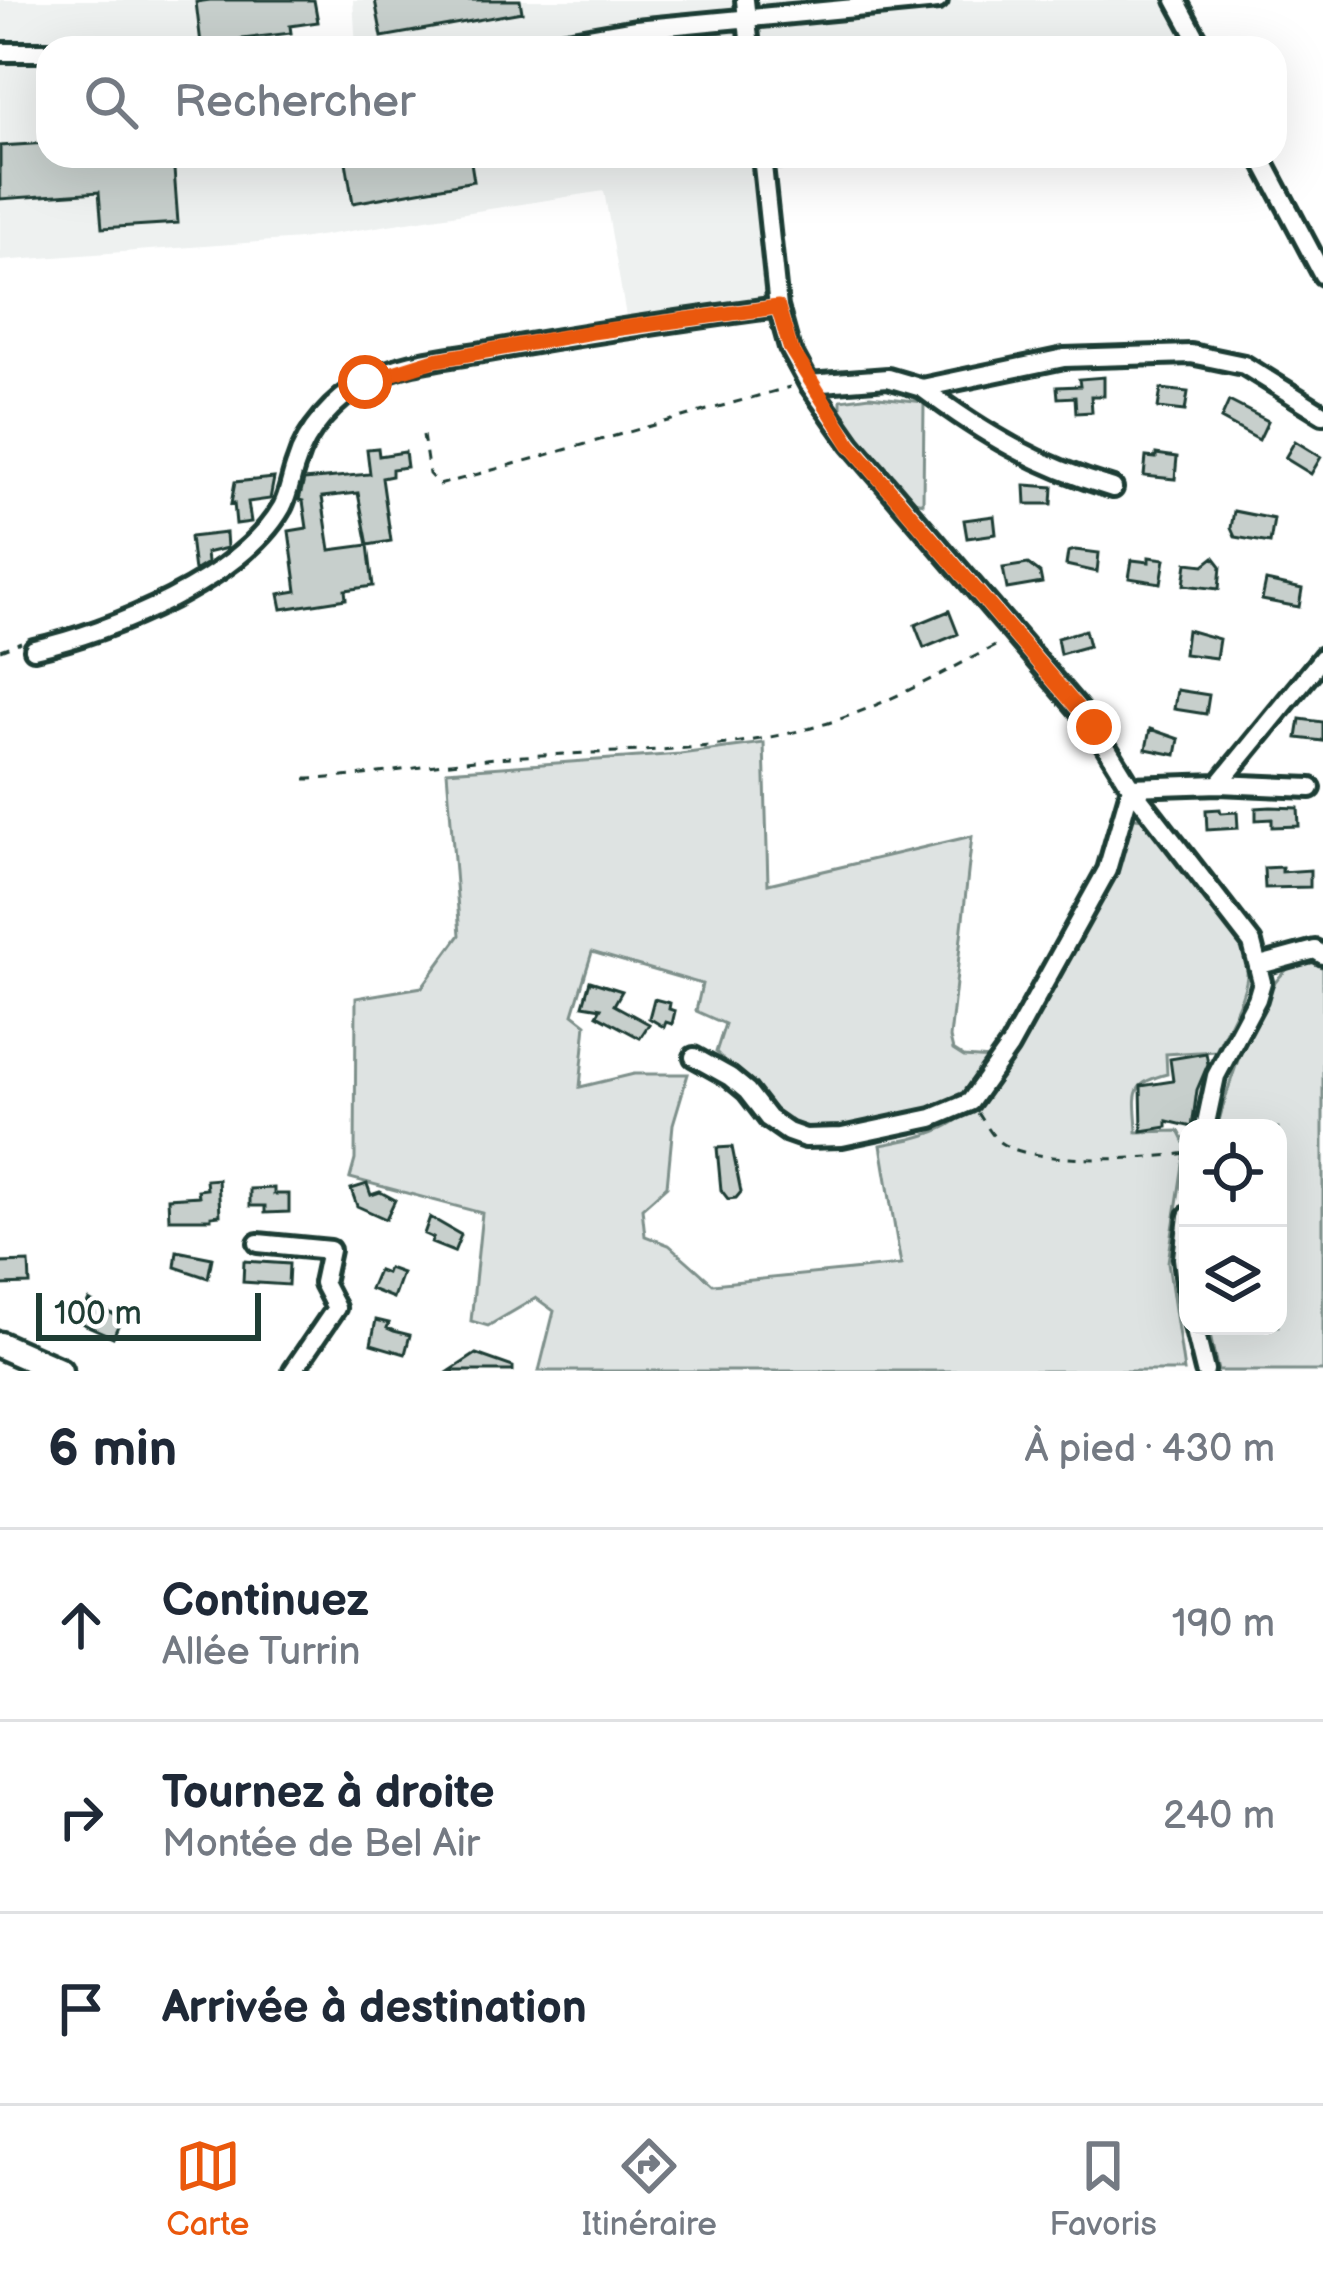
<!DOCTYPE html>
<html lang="fr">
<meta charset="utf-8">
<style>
:root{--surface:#fff;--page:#f6f6f7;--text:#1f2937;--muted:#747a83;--line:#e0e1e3;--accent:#ea580c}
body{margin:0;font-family:"Balsamiq Sans",sans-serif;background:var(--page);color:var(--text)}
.controls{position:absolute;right:36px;bottom:36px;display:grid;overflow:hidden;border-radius:24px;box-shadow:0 12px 48px #0002}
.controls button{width:108px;height:108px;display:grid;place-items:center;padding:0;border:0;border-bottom:3px solid var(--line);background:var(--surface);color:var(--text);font:60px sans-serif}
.scale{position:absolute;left:36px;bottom:30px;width:225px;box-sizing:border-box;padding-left:12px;border:6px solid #1f3d34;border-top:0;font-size:33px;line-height:42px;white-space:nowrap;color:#1f3d34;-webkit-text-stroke:9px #fff;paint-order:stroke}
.stop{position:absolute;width:36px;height:36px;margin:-27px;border:9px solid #ea580c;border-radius:50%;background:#fff}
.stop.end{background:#ea580c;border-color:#fff;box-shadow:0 3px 12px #0008}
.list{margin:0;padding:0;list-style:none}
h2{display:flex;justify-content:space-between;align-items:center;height:156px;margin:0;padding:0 48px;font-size:51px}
h2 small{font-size:39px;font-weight:400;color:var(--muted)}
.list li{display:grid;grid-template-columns:78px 1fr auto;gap:36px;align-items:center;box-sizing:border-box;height:192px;padding:0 48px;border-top:3px solid var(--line)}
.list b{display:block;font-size:45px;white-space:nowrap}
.list p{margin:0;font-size:39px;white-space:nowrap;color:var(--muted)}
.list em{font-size:39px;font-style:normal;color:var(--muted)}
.icon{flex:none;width:66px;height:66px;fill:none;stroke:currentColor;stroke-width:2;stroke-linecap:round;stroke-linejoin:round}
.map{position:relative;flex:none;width:1323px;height:1371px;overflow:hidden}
.search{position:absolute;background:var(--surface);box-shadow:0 12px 48px #0002;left:36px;right:36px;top:36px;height:132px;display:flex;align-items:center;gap:30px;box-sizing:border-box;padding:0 42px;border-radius:36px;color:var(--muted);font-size:45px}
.sheet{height:732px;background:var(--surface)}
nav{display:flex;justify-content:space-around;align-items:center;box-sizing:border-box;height:168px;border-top:3px solid var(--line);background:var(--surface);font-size:33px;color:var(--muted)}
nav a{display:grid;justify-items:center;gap:6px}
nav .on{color:var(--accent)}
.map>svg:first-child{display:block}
.built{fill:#eef1f0}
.green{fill:#dee3e2;stroke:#7e908b;stroke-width:3}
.building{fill:#c7cfcc;stroke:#1f3d34;stroke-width:3;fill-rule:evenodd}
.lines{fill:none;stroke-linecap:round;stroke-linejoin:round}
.minor-casing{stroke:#1f3d34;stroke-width:26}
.secondary-casing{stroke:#1f3d34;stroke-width:33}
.path{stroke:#1f3d34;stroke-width:3;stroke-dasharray:9 9;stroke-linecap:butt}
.minor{stroke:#fff;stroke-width:16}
.secondary{stroke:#fff;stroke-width:24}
.route{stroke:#ea580c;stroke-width:15}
</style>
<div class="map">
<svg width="1323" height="1371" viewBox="0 0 1323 1371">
<rect width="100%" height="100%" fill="#fff"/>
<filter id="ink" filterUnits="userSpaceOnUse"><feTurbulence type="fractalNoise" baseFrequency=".00833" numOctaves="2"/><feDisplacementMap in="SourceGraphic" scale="24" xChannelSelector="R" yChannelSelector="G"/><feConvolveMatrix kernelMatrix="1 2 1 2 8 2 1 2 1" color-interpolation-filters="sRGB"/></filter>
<g filter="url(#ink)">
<path class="built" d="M0 0H194L199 48H48V156H923L774 172 787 296 627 322 604 191 300 239 0 261Z
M353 0H1169L1194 48H356Z"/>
<path class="green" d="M870 396 924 402 923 503 909 500 841 413V400Z
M764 743 768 884 972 836 950 1038 953 1050 964 1057 992 1059C981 1073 971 1092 955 1101 928 1116 818 1139 791 1123 762 1107 739 1075 716 1052L725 1024 696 1011 702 984 592 952 573 1014 586 1024 580 1087 634 1074H688L673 1124 667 1186 642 1208 645 1236 669 1245 713 1284 901 1265 881 1145C937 1135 965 1126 998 1077L1125 817 1144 819C1174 855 1258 934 1246 982 1241 1005 1226 1029 1216 1051L1166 1054 1167 1074C1127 1084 1136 1095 1137 1132L1179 1131 1186 1145 1168 1262 1184 1371H539L554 1311 536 1298 488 1326 471 1321 482 1213 350 1178 355 1160 356 998 422 987 460 935 447 771 680 754Z
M1310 961 1323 968V1371H1218L1208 1326H1278V1128H1217C1227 1090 1258 986 1292 966 1297 962 1304 963 1310 961Z"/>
<path class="building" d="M210 0H314L318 22 290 26 291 33 201 44 196 2Z
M375 0H520L522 12 382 37Z
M48 143V156H173L178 223 102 228 99 192 0 199V146Z
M345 156H470L474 181 353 203Z
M1104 377V396H1091L1092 412 1076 413 1075 397 1058 398 1057 387 1080 386 1079 379Z
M1161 389 1188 392 1185 411 1158 408Z
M1229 401 1268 421 1259 440 1221 419Z
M1295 441 1321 457 1311 474 1285 458Z
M378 448 379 456 405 452 407 467 392 469V476L382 478 391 541 368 545 373 586 345 590 346 599 282 609 279 594 297 591 289 531 307 528 303 501 299 500 304 480 370 474 367 449ZM358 493 368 545 330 550 322 497Z
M1156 454 1177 457 1175 479 1144 476 1146 457 1156 458Z
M274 478 270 499 248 502 251 522 236 524 234 503 231 504 235 482Z
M1025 485 1053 487 1052 504H1026Z
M1234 511 1274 519 1270 543 1235 537 1231 528Z
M994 516 996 534 967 538 964 520Z
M226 533 227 548 206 553 207 563 194 571 190 537Z
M1075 550 1099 553 1097 572 1066 565 1068 552Z
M1149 557 1165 559 1161 583 1129 578 1132 560 1149 562Z
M1214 557 1221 566 1219 589 1184 585 1187 563 1204 565Z
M1028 564 1040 573 1042 583 1007 589 1003 568Z
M1266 581 1302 589 1299 607 1262 600Z
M949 611 958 634 924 648 915 625Z
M1085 630 1089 646 1060 654 1057 638Z
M1187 630 1219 639 1216 658 1184 654Z
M1177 690 1209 695 1206 714 1174 709Z
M1300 719 1323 722V741L1297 738Z
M1150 729 1179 739 1176 755 1146 749Z
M1271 807 1298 808 1299 826 1272 827V819L1256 820V808Z
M1220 809 1221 813 1237 812 1238 828 1207 830 1206 810Z
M1282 867V872L1310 870V887L1265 888 1264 868Z
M590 981 622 991 614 1005 649 1024 640 1038 597 1015 601 1008 583 1005Z
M654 999 670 1003 669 1009 675 1011 672 1024 666 1022 664 1027 649 1018Z
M1206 1053 1208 1064 1197 1090 1192 1127 1167 1121V1127L1142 1131 1141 1086 1173 1081 1170 1059Z
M732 1147 741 1192 736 1198 728 1199 721 1190 717 1148Z
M218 1179 220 1215 211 1216V1219H169L168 1198 199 1196 198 1190 207 1189 206 1180Z
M367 1184 371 1195 380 1192 395 1200 386 1219 357 1206 351 1189Z
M274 1188V1194H289V1212L265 1213V1206H250V1189Z
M430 1217 461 1235 454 1252 431 1243 433 1238 424 1234Z
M177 1251 212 1258 208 1278 175 1267Z
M244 1261 289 1264 288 1285 243 1282Z
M29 1262 30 1284 0 1285V1263Z
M388 1268 402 1273 393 1298 370 1289 378 1270 386 1273Z
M89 1300 121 1319 113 1337 79 1322Z
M376 1320 389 1323 387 1328 394 1331 410 1335 405 1354 371 1344Z
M476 1354 513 1367V1371H450Z"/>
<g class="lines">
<g class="minor-casing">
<path id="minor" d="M745 0 750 48
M1176 0 1202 48
M525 48 636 29 938 0
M0 52H48
M762 156 778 307 789 347 809 384 851 444 1094 727 1131 787 1252 943 1262 982 1257 999 1216 1076 1205 1128
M1260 156 1323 275
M809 384 888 378 922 388 1064 358 1191 354 1244 365 1323 414
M922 388C985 435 1038 466 1113 488
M34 649C111 632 241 579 282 507 289 494 291 477 296 464 306 430 334 400 365 382 401 361 449 358 489 351 585 334 681 320 778 307
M1219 784 1311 788
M1260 965 1315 950 1323 955
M694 1057 730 1077 747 1091 768 1118 788 1132 805 1138 842 1137 932 1118 970 1102 1009 1047 1107 870 1131 787 1219 784 1323 657
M1188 1216 1183 1258 1188 1299
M258 1243 330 1250 323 1283 336 1308 293 1371
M1194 1326 1205 1371"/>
</g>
<g class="secondary-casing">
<path id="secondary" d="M0 1345 59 1371"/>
</g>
<path class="path" d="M423 435 429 474 439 485 790 387
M0 650 21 642
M305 779C370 778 432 763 497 758 595 750 694 755 790 733 866 717 932 678 1001 643
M978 1113C984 1121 992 1137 1001 1143 1035 1166 1148 1159 1188 1153"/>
<use href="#minor" class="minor"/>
<use href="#secondary" class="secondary"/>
</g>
</g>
<g class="lines" filter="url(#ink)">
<path class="route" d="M365 382 435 360 592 332 778 307 790 347 850 444 1094 727"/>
</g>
</svg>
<div class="controls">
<button><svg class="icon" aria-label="locate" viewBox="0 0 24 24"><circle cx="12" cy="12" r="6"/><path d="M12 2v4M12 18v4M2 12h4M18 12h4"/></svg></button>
<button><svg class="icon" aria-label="layers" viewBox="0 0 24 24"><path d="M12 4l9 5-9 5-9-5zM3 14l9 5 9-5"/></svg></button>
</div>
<div class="scale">100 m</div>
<div class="stop" style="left:365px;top:382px"></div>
<div class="stop end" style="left:1094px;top:727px"></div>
<div class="search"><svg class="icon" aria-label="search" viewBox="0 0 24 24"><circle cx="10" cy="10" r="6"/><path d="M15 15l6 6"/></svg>Rechercher</div>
</div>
<section class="sheet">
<h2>6 min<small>À pied · 430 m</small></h2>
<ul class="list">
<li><svg class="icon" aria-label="ahead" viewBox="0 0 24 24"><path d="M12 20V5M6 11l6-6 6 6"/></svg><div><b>Continuez</b><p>Allée Turrin</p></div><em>190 m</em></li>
<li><svg class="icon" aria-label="right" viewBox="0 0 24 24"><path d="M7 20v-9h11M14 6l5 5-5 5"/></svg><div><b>Tournez à droite</b><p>Montée de Bel Air</p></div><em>240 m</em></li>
<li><svg class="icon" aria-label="arrive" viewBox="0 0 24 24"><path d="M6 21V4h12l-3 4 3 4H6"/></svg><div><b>Arrivée à destination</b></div></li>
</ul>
</section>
<nav>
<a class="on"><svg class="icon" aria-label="map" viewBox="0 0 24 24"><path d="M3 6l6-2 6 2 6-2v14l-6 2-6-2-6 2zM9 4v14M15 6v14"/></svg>Carte</a>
<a><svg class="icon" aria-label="directions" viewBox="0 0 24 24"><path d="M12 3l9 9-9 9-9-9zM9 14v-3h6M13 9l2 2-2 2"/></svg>Itinéraire</a>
<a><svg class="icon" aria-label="saved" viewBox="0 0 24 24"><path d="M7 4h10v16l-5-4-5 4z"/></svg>Favoris</a>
</nav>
